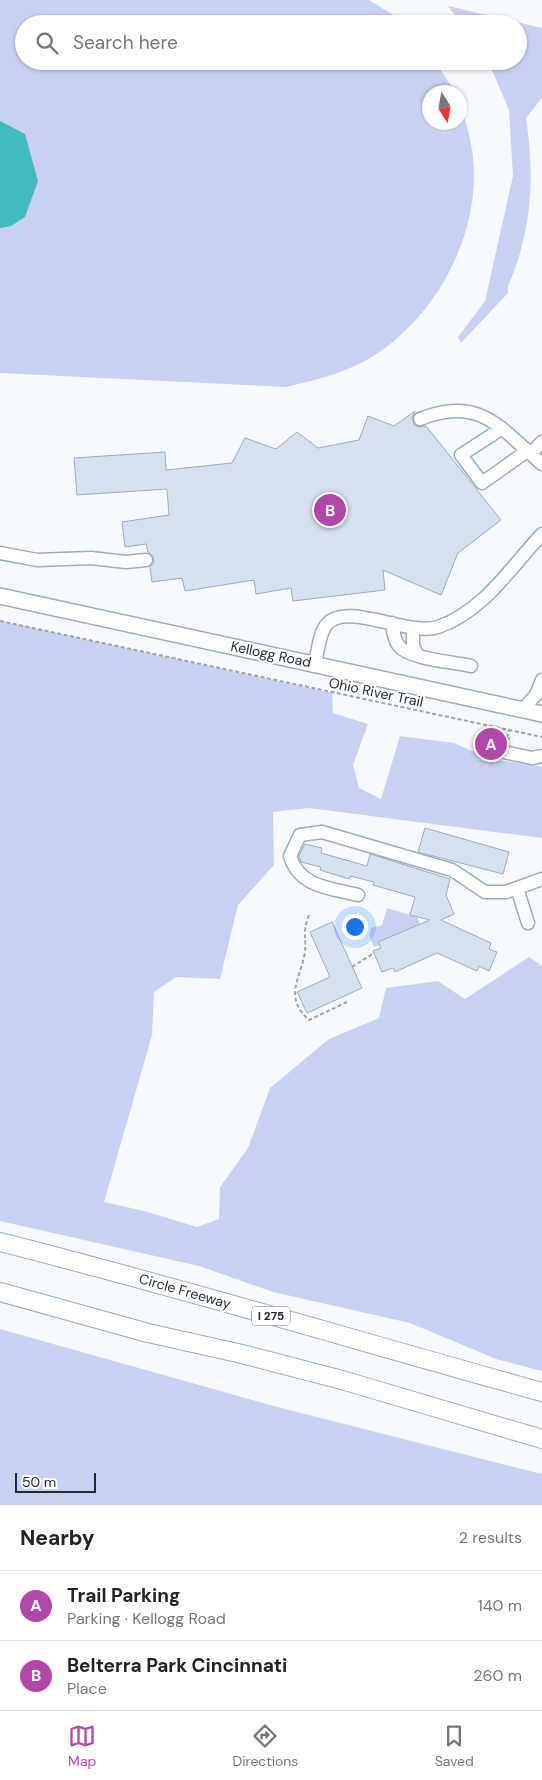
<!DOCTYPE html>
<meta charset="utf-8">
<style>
:root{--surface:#fff;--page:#f2f2f2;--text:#222;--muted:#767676;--line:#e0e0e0;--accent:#b148a9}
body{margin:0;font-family:"DM Sans",sans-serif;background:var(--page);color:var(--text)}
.compass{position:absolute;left:422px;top:85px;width:45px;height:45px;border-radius:50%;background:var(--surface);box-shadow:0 1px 4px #0004;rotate:169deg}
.scale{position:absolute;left:15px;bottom:12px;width:81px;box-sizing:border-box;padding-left:5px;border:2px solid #222b31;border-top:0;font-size:14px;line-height:18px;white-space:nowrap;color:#222b31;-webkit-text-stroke:4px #fff;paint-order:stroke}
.you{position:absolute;left:354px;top:926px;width:18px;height:18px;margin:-12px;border:4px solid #fff;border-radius:50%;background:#1a73e8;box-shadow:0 0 0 8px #1a73e833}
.badge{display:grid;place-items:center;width:32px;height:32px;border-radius:50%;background:var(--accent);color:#fff;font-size:16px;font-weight:700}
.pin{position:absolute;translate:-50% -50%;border:2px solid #fff;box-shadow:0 1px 5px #0006}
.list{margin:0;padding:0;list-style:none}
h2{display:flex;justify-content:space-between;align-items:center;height:65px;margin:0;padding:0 20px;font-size:21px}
h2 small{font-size:16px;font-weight:400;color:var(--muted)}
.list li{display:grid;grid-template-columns:32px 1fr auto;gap:15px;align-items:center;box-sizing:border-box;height:70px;padding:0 20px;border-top:1px solid var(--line)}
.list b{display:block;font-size:19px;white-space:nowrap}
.list p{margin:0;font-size:16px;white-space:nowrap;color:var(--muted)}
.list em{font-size:16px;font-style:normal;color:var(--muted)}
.icon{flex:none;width:28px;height:28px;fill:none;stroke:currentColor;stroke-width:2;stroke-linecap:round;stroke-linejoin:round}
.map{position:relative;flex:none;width:542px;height:1505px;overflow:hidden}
.search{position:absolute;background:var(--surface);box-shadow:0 1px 4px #0004;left:15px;right:15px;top:15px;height:55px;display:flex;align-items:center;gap:12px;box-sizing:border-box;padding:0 18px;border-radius:28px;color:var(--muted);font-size:19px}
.sheet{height:205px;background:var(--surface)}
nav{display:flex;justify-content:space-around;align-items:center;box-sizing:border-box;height:70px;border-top:1px solid var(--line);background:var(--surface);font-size:14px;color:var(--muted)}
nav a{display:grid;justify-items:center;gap:2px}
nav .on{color:var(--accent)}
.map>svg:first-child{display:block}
.green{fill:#c9d1f2}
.water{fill:#43b9c0}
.building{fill:#d5e1f1;stroke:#9cabbf}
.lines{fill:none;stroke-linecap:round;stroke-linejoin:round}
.minor-casing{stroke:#98aebe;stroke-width:15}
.major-casing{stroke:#98aebe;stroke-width:18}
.highway-casing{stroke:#98aebe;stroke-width:20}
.path{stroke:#9ea4a9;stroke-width:2;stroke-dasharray:4 2.5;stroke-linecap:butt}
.minor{stroke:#fff;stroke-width:12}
.major{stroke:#fff;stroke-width:15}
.highway{stroke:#fff;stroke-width:18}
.labels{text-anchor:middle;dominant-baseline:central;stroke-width:4;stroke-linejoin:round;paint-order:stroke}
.shield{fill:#fff;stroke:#646b6f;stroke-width:1}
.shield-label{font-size:12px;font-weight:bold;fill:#222b31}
.street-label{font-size:14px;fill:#222b31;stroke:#fff}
</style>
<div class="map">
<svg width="542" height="1505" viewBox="0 0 542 1505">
<rect width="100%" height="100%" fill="#f6fafe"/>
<path class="green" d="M0 0H369L408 24H24V61H435L455 92H430V122H460V104C468 127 474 150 474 175 474 243 436 312 381 351 353 371 318 380 285 387L0 373Z
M448 6 542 28V98L526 118C535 176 532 232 508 286V293L461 343 458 337 485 301 513 176 509 110 488 61H518V24H461Z
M0 621 332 693 333 713 368 724 353 765 359 788 381 799 400 736 454 743 490 759 542 766V838L309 808 273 812 274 865 238 905 220 979 176 977 154 992 152 1035 104 1202 144 1211 197 1227 219 1219 220 1187 248 1148 270 1088 329 1039 379 1018 386 988 438 981 465 999 529 957 542 966V1371L496 1359 410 1323 273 1292 199 1266 0 1221Z
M387 908 417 917 420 924 378 942 380 945 374 947 369 935 371 928 382 925Z
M0 1329 281 1408 542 1474V1505H0Z"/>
<path class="water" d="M0 121 25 134 38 181 25 217 11 226 0 228Z"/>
<path class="building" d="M415 411 412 418 414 425 419 427 426 426 501 520 458 553 441 595 383 570 385 590 293 601 291 588 256 594 254 580 185 591 182 578 152 582 150 567 154 563 153 556 148 552 146 544 125 547 122 522 169 515 167 489 77 495 74 458 165 452 166 470 232 463 245 438 276 449 297 432 318 448 359 440 368 416 394 426Z
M425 828 509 852 503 874 418 852Z
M305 844 322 848 321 853 367 866 370 854 450 879 446 895 454 914 441 920 491 943 489 949 497 952 489 971 479 966 477 971 437 953 395 972 393 968 382 972 373 951 381 948 378 942 430 920 410 915 415 897 373 885 374 882 350 876 349 879 320 870 321 867 301 862 299 856Z
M332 922 362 988 307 1013 297 992 330 977 310 932Z"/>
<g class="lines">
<g class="minor-casing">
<path id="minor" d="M420 419C480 395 500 428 542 464
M501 429 461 455 482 483 527 451
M530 454 542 442
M0 553 37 560 91 558 126 562 146 560
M392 623C393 631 394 640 399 646 409 659 454 662 471 666
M413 629V647L418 655
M315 664C318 651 319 633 327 624 346 601 410 637 438 627 483 612 511 567 542 534
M522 710 536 695 542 680
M481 747 532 758 542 756
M517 888 528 923
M358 895C330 888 299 887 290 856L300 835 322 832 452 870 485 892H506L542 879"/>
</g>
<g class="major-casing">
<path id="major" d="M0 596 542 714"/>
</g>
<g class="highway-casing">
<path id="highway" d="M0 1242C182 1288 361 1342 542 1392
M0 1292 148 1333 242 1354 342 1380 542 1439"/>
</g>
<path class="path" d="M0 621 542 737
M506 738 511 739
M507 738 509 730
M309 915C301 935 308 941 304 957 298 983 285 998 309 1020L347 1002
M352 967 374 953"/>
<use href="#minor" class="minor"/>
<use href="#major" class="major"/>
<use href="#highway" class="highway"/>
</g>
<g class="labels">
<rect class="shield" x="252" y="1306.5" width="38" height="19" rx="4"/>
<g class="shield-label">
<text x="271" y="1316">I 275</text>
</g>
<g class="street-label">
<text transform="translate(271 654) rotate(12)">Kellogg Road</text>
<text transform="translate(376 692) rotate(12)">Ohio River Trail</text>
<text transform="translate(185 1291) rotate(16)">Circle Freeway</text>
</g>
</g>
</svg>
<svg class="compass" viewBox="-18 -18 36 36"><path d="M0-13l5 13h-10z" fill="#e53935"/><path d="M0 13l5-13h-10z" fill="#767676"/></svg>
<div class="scale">50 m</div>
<div class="you"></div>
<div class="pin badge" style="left:491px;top:744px">A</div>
<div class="pin badge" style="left:330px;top:510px">B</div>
<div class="search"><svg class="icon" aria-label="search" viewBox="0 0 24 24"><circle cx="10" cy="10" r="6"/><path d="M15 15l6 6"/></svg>Search here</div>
</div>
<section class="sheet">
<h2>Nearby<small>2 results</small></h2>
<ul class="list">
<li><span class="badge">A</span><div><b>Trail Parking</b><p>Parking · Kellogg Road</p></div><em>140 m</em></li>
<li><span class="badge">B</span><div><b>Belterra Park Cincinnati</b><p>Place</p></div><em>260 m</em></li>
</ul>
</section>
<nav>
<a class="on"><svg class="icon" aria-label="map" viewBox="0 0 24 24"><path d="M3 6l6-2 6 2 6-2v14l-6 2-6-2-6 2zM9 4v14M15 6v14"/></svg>Map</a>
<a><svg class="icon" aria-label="directions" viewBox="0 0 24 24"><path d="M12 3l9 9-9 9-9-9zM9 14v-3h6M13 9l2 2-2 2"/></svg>Directions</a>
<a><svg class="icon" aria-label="saved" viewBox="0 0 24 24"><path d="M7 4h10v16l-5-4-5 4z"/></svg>Saved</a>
</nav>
